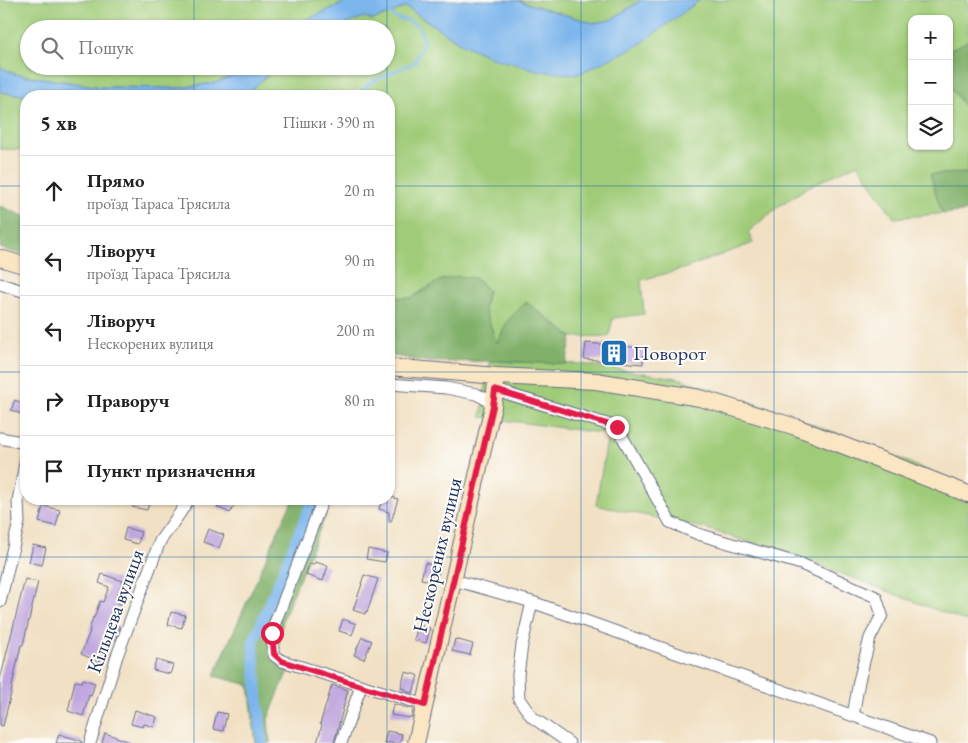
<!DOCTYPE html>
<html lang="uk">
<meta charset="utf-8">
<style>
:root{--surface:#fff;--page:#f2f2f2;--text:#222;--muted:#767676;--line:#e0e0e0}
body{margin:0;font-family:"EB Garamond",serif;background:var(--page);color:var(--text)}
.controls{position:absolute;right:15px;top:15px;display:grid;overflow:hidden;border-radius:10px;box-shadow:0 1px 4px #0004}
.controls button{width:45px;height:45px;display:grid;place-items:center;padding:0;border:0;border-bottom:1px solid var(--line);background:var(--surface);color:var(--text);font:25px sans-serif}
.stop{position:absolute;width:15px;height:15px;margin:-11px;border:4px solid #e11d48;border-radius:50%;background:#fff}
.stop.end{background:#e11d48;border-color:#fff;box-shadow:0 1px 5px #0008}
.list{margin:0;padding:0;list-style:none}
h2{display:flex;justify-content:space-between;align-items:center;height:65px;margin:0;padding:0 20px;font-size:21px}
h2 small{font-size:16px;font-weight:400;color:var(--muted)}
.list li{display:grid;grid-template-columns:32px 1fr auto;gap:15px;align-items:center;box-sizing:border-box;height:70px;padding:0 20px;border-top:1px solid var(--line)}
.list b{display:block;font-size:19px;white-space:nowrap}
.list p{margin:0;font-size:16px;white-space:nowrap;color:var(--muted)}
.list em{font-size:16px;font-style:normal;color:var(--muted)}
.icon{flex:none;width:28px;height:28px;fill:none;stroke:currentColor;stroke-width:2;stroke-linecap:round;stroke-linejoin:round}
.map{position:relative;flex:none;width:968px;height:743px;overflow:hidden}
.search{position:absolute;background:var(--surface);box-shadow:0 1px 4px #0004;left:20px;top:20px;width:375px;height:55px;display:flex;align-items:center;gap:12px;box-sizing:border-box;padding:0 18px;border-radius:28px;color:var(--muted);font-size:19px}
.panel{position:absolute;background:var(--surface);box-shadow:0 1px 4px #0004;left:20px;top:90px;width:375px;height:415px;border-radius:20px}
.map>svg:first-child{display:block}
.green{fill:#a0cc79;stroke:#5e7e6c}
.forest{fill:#80b069;stroke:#4e7064}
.water{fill:#7bb5ec;stroke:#4b72a5}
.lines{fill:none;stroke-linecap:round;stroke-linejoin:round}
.stream{stroke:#7bb5ec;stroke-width:3}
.canal{stroke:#7bb5ec;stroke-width:11}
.building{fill:#c1a7df}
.street-casing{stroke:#666d81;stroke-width:13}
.secondary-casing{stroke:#666d81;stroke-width:18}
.street{stroke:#fff;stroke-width:11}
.secondary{stroke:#fbe6c4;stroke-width:16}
.route{stroke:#e11d48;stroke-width:6}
.grid{fill:none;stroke:#1f6fb2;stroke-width:1;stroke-opacity:0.55}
.labels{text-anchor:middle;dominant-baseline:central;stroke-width:4;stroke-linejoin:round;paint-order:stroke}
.poi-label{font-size:20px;fill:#1b2f5e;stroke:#fdfcf7;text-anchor:start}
.street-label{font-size:20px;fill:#1b2f5e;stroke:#fdfcf7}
</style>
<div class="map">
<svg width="968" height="743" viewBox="0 0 968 743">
<rect width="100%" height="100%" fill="#fdfcf7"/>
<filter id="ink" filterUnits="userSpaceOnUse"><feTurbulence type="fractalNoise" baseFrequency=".02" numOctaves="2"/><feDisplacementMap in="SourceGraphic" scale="10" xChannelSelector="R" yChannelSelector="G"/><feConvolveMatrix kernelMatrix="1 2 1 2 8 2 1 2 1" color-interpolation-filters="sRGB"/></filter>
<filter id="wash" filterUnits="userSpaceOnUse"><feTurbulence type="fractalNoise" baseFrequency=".0096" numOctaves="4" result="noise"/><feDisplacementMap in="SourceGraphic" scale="20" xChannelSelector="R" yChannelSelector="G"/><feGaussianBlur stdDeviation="1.12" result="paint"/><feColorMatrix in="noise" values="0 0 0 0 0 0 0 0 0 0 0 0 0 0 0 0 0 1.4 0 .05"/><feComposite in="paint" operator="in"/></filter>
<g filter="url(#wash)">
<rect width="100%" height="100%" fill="#f1e0c3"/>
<path class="green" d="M0 0H350L308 19 296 29H29V66H247L238 74 215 83 178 88 101 87 15 74 0 67Z
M516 0H641L611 20 593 23Z
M700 0H968V41L949 50V19H912V146H949V85L964 106 968 109V211L894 218 858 164 808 187 779 206 748 232 753 243 683 269 641 280 644 314 613 318 609 336 572 337 526 302 508 320 497 343 484 308 488 290 441 280 411 298 389 297V96H366L357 88 351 96H242L247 94 277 66H386V29H335L364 16 373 20 406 7 460 43 492 58 696 2Z
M0 92 30 96H26V150L0 149Z
M490 361 581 364 678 378 756 404 863 443 968 488V622L803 559 704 528 596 505 608 434 481 417Z"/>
<path class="forest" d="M968 41V109L964 106 949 85V50Z
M968 173V211L942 214 930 174Z
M0 206 26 217V256L0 248Z
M459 276 475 278 488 290 484 308 497 343 508 320 526 302 572 337 566 364 490 361 429 362 389 355V297L411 298 441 280Z
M294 499H332L283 619 278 650 289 668 268 719 270 743H256L249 685 214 676 287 511Z"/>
<path class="water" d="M350 0H516L593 23 611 20 641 0H700L639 45 576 75 541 71 492 58 460 43 406 7 373 20 364 17 335 29H296L308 19Z
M247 66H277L247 94 242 96H30L0 92V67L15 74 101 87 178 88 215 83 238 74Z"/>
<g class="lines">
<path class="stream" d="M358 96 359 93 371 82 415 62 424 41 420 28 410 21 396 18 388 12"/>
<path class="canal" d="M262 743 253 643 313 499"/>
</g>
<g id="blocks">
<path class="building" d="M586 343 644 348 643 364 584 359Z
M15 400 26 405V416L11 410Z
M389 496 398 499 391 522H389V512L379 509 382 499H389Z
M134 499H150L147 510 132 507Z
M221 499H237L230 513 217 507Z
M43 506 60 510 56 526 39 522Z
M126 528 141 532 138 544 123 540Z
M208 529 224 535 219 548 203 542Z
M33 545 46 548 42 565 29 562Z
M368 549 387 553 385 562 366 559Z
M315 562 328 566 323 581 306 575 309 564 314 565Z
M425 563 440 567 436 582 421 579Z
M102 574 123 581 115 602 121 604 113 625 120 627 115 640 109 638 99 662 81 654 90 631H89L93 617 94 618 100 601 103 602 109 587 99 583Z
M364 575 378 579 367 612 366 611 365 614 353 610 362 584H361Z
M25 579 38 582 23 645H21L12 686V689L3 726 0 725V680Z
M171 612 185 615 182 628 168 625Z
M343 619 356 624 352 635 339 631Z
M418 625 430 628 426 643 414 640Z
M362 637 372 641 364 659 354 655Z
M455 639 473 644 470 655 452 651Z
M156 660 173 665 170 674 153 670Z
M405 672 418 675 413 693 405 691 406 689 401 688Z
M83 679 95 683 91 696 89 695 83 716 68 711 75 681 82 682Z
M332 685 348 690 334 743H317L322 725 320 724Z
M393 704 413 709 412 717H409V718L391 715Z
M135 710 157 717 154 727 144 724 143 727 131 724Z
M217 712 227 714 223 731 213 729Z
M387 731 402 734 400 743H384Z
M105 733 130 742V743H102Z
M59 734 82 741V743H56Z"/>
</g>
</g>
<g filter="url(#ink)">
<use href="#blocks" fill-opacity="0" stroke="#666d81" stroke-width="1"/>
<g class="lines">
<g class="street-casing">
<path id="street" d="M0 284 26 292
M389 384 446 388 476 394 484 398 493 406
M495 390 617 427 670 522 698 534 801 564 876 597 882 615 870 638 859 681 853 716
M0 438 26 443
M323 499 271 633 274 655 282 661 425 705
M454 580 532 602 930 743
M0 602 19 522 18 501 26 458
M532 602 522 645 518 675 519 699 532 717 569 743
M90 743 117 656 160 541 180 513 189 499
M341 743 361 686"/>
</g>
<g class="secondary-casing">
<path id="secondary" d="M0 258 26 266
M389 367 497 376 596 381 700 398 796 427 968 494
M416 743 493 406 497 376"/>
</g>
<use href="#street" class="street"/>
<use href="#secondary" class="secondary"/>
</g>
</g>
<g class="lines" filter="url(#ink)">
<path class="route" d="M272 633 274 654 282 661 361 686 425 705 493 406 495 390 617 427"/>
</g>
<path class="grid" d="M194 0V29M387 0V96M581 0V743M774 0V743M194 66V96M0 186H26M389 186H968M0 372H26M389 372H968M194 499V743M387 499V743M0 557H968"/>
<defs>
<g id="building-square" transform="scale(1.4375)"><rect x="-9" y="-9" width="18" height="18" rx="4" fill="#1f6fb2" stroke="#fdfcf7"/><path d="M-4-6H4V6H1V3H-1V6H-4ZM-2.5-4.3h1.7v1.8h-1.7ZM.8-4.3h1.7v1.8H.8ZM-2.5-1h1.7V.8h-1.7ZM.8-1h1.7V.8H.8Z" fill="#fff"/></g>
</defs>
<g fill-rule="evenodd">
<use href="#building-square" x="614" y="353"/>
</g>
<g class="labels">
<g class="poi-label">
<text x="633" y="353">Поворот</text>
</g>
<g class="street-label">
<text transform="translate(437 555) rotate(-77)">Нескорених вулиця</text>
<text transform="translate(115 611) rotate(-70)">Кільцева вулиця</text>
</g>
</g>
</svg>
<div class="controls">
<button>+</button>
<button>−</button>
<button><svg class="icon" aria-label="layers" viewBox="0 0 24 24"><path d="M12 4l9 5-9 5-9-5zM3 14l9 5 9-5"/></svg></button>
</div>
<div class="stop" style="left:272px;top:633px"></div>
<div class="stop end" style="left:617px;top:427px"></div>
<div class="search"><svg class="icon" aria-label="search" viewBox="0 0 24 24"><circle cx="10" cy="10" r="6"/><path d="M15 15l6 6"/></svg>Пошук</div>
<section class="panel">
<h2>5 хв<small>Пішки · 390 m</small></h2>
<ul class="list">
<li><svg class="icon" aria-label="ahead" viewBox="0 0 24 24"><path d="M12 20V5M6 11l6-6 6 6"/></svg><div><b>Прямо</b><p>проїзд Тараса Трясила</p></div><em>20 m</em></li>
<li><svg class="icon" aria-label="left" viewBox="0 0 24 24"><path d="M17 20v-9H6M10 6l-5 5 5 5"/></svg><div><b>Ліворуч</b><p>проїзд Тараса Трясила</p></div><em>90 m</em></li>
<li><svg class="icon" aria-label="left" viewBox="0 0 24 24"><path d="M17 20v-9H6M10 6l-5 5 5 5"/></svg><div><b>Ліворуч</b><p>Нескорених вулиця</p></div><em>200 m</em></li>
<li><svg class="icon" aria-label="right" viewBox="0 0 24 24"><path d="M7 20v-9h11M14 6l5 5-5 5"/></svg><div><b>Праворуч</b></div><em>80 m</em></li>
<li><svg class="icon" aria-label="arrive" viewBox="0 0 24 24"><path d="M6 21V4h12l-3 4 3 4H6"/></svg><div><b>Пункт призначення</b></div></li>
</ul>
</section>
</div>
